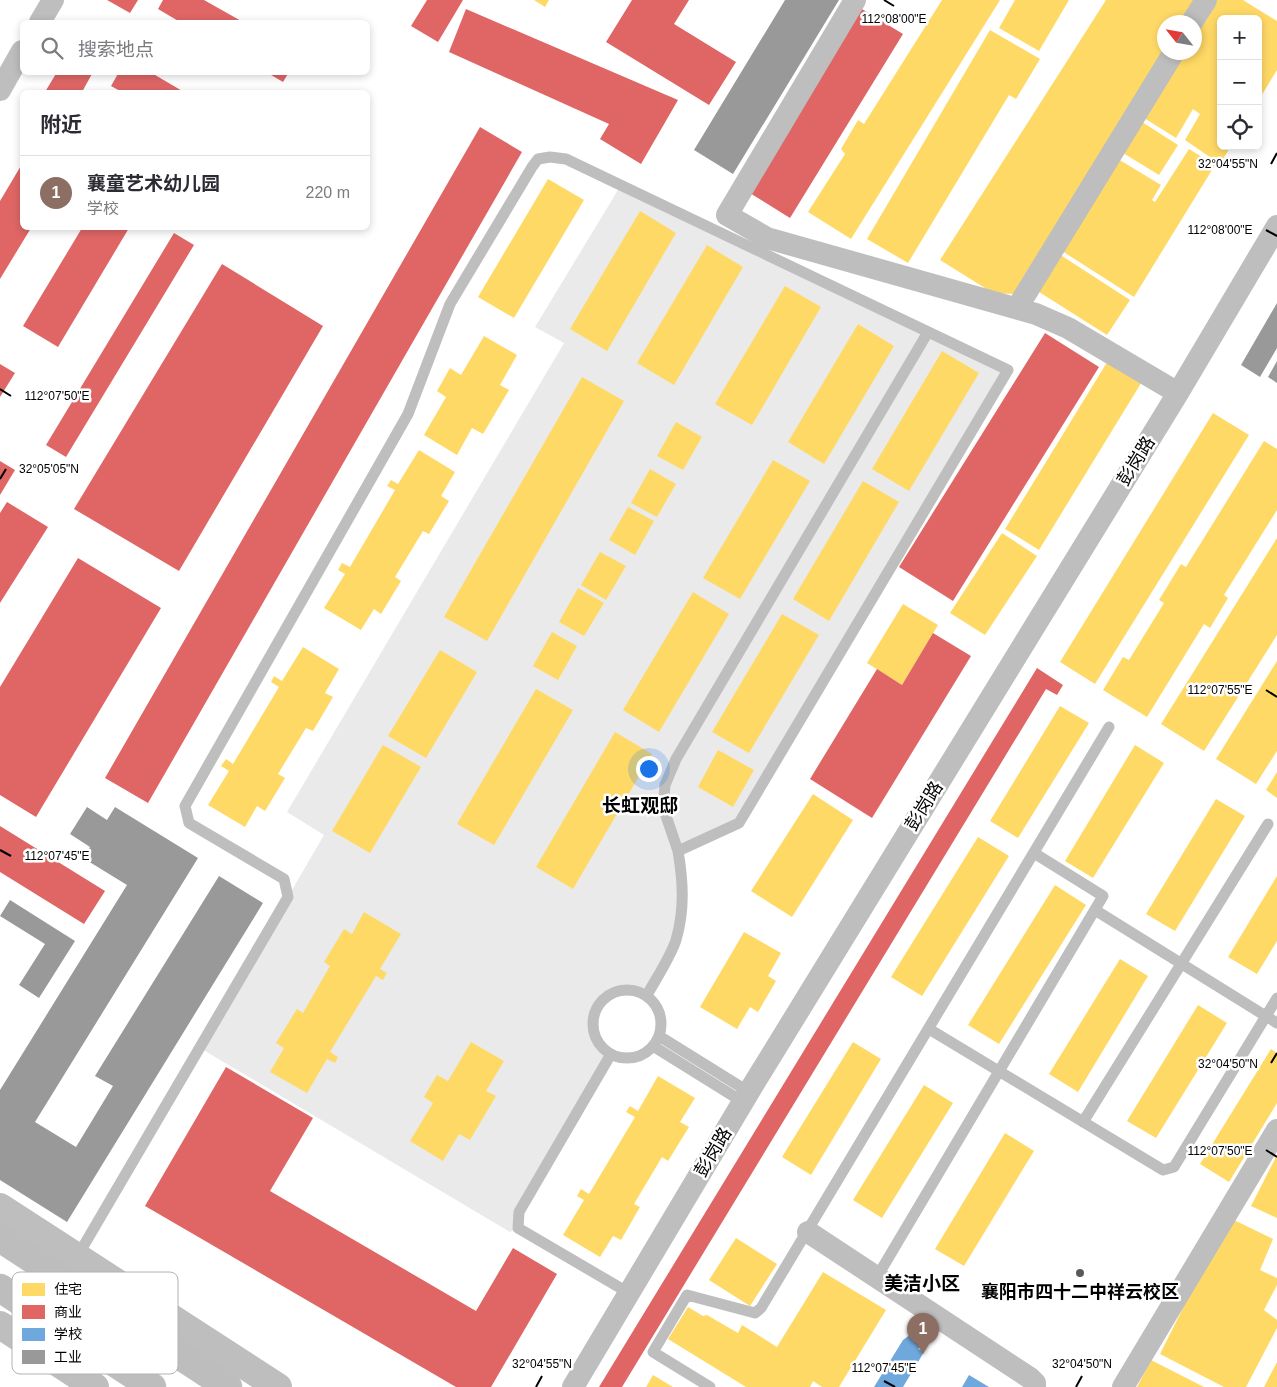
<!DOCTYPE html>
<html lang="zh">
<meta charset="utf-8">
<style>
:root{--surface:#fff;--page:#f2f2f3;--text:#2b2b33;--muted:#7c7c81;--line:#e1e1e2;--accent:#2563eb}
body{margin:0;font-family:Helvetica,"Noto Sans SC",sans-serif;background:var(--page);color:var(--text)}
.controls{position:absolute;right:15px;top:15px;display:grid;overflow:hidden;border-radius:8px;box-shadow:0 2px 8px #0003}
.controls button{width:45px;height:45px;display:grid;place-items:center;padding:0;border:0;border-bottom:1px solid var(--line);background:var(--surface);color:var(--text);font:25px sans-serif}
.compass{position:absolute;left:1157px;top:15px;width:45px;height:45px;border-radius:50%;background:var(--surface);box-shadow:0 2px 8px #0003;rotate:301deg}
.you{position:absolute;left:648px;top:768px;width:18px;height:18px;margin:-12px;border:4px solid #fff;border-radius:50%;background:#1a73e8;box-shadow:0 0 0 8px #1a73e833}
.badge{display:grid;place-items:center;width:32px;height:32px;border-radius:50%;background:var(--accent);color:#fff;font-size:16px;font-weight:700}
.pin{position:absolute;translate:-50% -41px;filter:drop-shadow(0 1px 2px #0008)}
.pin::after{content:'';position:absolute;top:26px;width:18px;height:15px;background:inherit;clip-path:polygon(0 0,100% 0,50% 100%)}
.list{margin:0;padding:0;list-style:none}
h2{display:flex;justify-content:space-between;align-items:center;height:65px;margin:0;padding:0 20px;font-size:21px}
h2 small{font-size:16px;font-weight:400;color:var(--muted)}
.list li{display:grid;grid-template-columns:32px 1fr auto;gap:15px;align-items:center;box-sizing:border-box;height:75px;padding:0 20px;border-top:1px solid var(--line)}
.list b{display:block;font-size:19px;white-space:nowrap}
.list p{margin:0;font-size:16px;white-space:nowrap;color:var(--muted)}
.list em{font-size:16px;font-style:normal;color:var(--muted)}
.icon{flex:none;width:28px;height:28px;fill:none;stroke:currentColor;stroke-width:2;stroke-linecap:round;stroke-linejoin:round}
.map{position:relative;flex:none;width:1277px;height:1387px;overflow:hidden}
.search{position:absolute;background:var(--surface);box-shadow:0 2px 8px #0003;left:20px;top:20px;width:350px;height:55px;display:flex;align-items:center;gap:12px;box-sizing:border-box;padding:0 18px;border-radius:8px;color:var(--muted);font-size:19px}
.panel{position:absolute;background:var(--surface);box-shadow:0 2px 8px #0003;left:20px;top:90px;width:350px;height:140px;border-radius:8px}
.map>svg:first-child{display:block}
.green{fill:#eaeaea}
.homes{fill:#ffd966}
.shops{fill:#e06666}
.schools{fill:#6fa8dc}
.industry{fill:#999}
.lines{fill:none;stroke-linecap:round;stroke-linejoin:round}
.trunk-casing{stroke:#dbdbdb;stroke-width:29}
.service{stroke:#bebebe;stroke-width:11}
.minor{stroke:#bebebe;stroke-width:22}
.tertiary{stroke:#bebebe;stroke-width:28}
.trunk{stroke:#bdbdbd;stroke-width:28}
.ticks{fill:none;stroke:#000;stroke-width:2}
.poi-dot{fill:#595959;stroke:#fff;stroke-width:2}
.labels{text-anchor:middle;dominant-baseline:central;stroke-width:5;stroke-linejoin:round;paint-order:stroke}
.street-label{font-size:18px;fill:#000;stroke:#fff}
.poi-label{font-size:18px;font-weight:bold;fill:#000;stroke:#fff}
.neighbourhood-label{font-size:19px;font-weight:bold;fill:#000;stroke:#fff}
.key{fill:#fff;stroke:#b2b2b2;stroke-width:1}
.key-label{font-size:14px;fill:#000}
.ticks-label{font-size:12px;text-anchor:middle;fill:#000;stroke:#fff;stroke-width:5;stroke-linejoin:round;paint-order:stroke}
</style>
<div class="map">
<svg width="1277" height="1387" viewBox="0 0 1277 1387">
<rect width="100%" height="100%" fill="#fff"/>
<path class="green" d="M621 185 1008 370 739 823 678 851 683 911 647 995C602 974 572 1025 611 1054L519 1212 518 1228 510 1232 200 1048 324 835 287 812 564 343 535 327Z"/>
<path class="homes" d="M534 0H549L545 7Z
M942 0H1000L851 239 808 212 845 154 841 149 858 120 864 124Z
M1015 0H1069L1039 51 999 28Z
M1106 0H1199L1185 22H1164V52L1014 294 993 293 940 260Z
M1216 0H1243L1277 21V70L1258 101V19H1221V146H1231L1220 164 1185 140 1200 114 1193 109 1176 138 1144 118 1184 52H1194V35Z
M990 30 1040 59 1016 99 1009 95 908 263 867 239Z
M1142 122 1178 145 1159 175 1123 153Z
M1189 149 1215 165 1134 297 1062 251 1118 159 1161 185 1152 200 1155 202Z
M548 179 584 200 514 318 478 297Z
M640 211 676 233 607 351 570 329Z
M707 245 743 267 674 385 637 363Z
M1059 254 1130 300 1107 335 1036 290Z
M785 286 821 307 752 425 715 404Z
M858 324 894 346 824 464 788 442Z
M484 336 517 355 500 385 509 390 483 434 472 428 457 455 424 435 446 397 437 391 450 368 461 375Z
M942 351 979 373 909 491 872 469Z
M1109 359 1143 380 1039 550 1005 529Z
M582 377 624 401 487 641 444 617Z
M1213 413 1249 435 1095 684 1060 662Z
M676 422 702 437 683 470 657 456Z
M1264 441 1277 449V510L1224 595 1228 598 1210 628 1204 624 1147 717 1103 690 1123 657 1129 660 1164 603 1159 600 1181 564 1186 567Z
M419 450 455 472 441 496 449 501 429 534 423 531 395 577 401 581 381 614 374 609 361 630 324 608 345 574 338 570 342 563 350 567 395 490 387 486 391 480 398 484Z
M773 460 810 481 740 599 703 578Z
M650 469 676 484 657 517 631 503Z
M863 481 899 502 829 621 793 599Z
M628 507 654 521 635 555 609 540Z
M1002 533 1037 556 985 635 950 613Z
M1277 538V635L1204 751 1161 724Z
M600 552 626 566 606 600 581 585Z
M578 588 604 603 584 636 559 622Z
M693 592 729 614 659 732 623 710Z
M903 604 938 625 902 685 867 663Z
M782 614 819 635 749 753 712 732Z
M552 632 577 646 558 680 533 666Z
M303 647 339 669 325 693 333 697 313 731 306 728 278 774 285 778 265 811 257 806 245 827 208 805 229 771 221 766 226 759 233 764 279 687 271 682 274 676 282 681Z
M440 650 477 672 426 758 388 736Z
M1277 661V751L1256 784 1216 759Z
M536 689 573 710 494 845 457 824Z
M1060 706 1089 723 1018 838 990 821Z
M615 732 652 754 573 889 536 867Z
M383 745 421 767 370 853 332 831Z
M1135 745 1164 763 1093 878 1065 861Z
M718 750 754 770 733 807 698 787Z
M1277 772V798L1266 790Z
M813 794 853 820 792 917 751 891Z
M1216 799 1245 816 1175 931 1146 914Z
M978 837 1009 856 922 996 891 977Z
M1277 876V941L1257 974 1228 957Z
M1055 885 1086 905 999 1044 968 1025Z
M364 912 401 934 380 969 387 973 383 980 376 976 330 1052 338 1057 335 1063 327 1059 307 1093 270 1072 284 1048 276 1043 297 1009 303 1013 330 966 324 962 344 929 352 934Z
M744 932 781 953 768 976 776 981 758 1012 750 1007 737 1029 700 1007Z
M1120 959 1148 976 1078 1092 1049 1074Z
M1198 1005 1227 1023 1156 1138 1127 1121Z
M471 1042 504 1061 486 1091 496 1096 470 1140 459 1134 443 1161 410 1141 433 1103 424 1097 437 1075 448 1081Z
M853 1042 881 1059 811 1175 782 1157Z
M1271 1049 1277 1053V1103L1229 1182 1200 1164Z
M658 1076 695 1098 680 1122 689 1127 668 1161 662 1157 634 1204 640 1207 621 1240 613 1236 600 1257 563 1235 584 1200 577 1196 581 1189 589 1194 635 1117 626 1112 630 1106 638 1111Z
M924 1085 953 1103 882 1218 853 1200Z
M1005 1133 1034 1151 964 1266 935 1249Z
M1277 1155V1218L1251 1206Z
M1234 1220 1273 1239 1260 1270 1277 1278V1285L1264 1310 1277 1320V1328L1246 1387H1224L1160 1354 1192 1290Z
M736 1238 777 1264 750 1306 709 1280Z
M823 1272 886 1310 839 1387H822L813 1381 810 1387H746L668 1339 688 1307 703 1316 707 1315 738 1333 742 1325 777 1347Z
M1151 1360 1204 1387H1137Z
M1277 1362V1387H1264Z
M653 1375 673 1387H646Z"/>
<path class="shops" d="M107 0H138L130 13Z
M163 0H204L243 22H180L158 9Z
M427 0H463L438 42 411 26Z
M632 0H689L674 24 736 62 709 105 606 42Z
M857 6 903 34 790 218 745 190Z
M466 9 678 100 641 164 600 139 609 124 449 52Z
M57 72H93L82 92H45Z
M119 72H150L184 92H122L111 86Z
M266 72H289L283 82Z
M480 127 522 152 148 803 105 778Z
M22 164V228H31L0 279V201Z
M82 228H129L58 347 23 326Z
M174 233 194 245 66 457 46 445Z
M222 264 323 326 179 571 74 509Z
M1045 333 1099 367 953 601 899 567Z
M0 364 15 373 0 397Z
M0 461 15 470 0 495Z
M7 502 48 527 0 603V513Z
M78 558 161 608 36 817 0 795V687Z
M933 633 971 656 872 818 810 779 877 669 902 685Z
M1037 668 1063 685 1057 695 1046 689 622 1387H599Z
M0 826 105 891 84 924 0 872Z
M226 1067 313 1118 270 1191 476 1311 513 1248 557 1274 491 1387H456L145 1206Z"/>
<path class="schools" d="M911 1334 921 1338 922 1344 918 1349 924 1352 903 1387H874L903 1340Z
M969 1375 989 1387H962Z"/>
<path class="industry" d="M785 0H839L733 174 694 150Z
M1277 303V348L1260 377 1241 365Z
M1277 361V383L1268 377Z
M87 807 107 820 115 807 198 858 35 1122 76 1147 113 1086 95 1076 219 876 263 903 67 1222 0 1180V1090L127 885 83 858 90 847 70 834Z
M10 900 75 941 39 998 19 985 45 944 0 916Z"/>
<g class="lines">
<g class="trunk-casing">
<path id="trunk" d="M0 1238 228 1387
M0 1288 152 1387"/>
</g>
<path class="service" d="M678 851 663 807 665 785 676 759 928 332
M1095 910 1277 1023
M593 1024a34 34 0 1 1 68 0a34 34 0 1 1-68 0Z
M929 1029 1163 1170 1174 1167 1277 998
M659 1036 749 1092
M653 1046 743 1102
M611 1054 519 1212 518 1228 629 1293
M1083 1122 1268 824
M77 1257 288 897 284 879 189 823 185 806 408 414 450 304 532 167 538 159 550 157 566 159 1008 370 739 823 678 851C683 881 685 909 676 940 671 956 656 979 647 995
M877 1277 1103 896 1034 853
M710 1387 653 1352 687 1295 755 1313 761 1308 1109 727"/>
<path class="minor" d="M855 0 727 215 767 238 1036 314 1068 328 1178 393
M40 22 53 0
M1192 22 1206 0
M0 90 22 51
M1017 308 1174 52
M808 1232 1030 1378 1035 1383V1387
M573 1387 750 1090 1178 393 1277 226
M1123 1387 1277 1130"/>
<path class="tertiary" d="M0 1207 278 1387
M0 1325 95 1387"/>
<use href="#trunk" class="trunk"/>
</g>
<path class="ticks" d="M884 0 894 6M1271 164 1277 153M1266 230 1277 236M0 389 11 396M0 479 6 469M1266 690 1277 697M0 850 11 856M1271 1063 1277 1053M1266 1150 1277 1157M884 1381 895 1387M536 1387 542 1376M1076 1387 1082 1376"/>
<circle class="poi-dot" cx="1080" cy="1273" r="5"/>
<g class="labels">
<g class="street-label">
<text transform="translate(1136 461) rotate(-58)">彭岗路</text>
<text transform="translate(924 806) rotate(-58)">彭岗路</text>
<text transform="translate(713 1152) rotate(-59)">彭岗路</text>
</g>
<g class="poi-label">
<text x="1080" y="1292">襄阳市四十二中祥云校区</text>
</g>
<g class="neighbourhood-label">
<text x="640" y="805">长虹观邸</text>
<text x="922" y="1283">美洁小区</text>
</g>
</g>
<rect x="12" y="1272" width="166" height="102" rx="8" class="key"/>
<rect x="22" y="1283" width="23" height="13" fill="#ffd966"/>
<rect x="22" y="1305" width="23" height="14" fill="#e06666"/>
<rect x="22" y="1328" width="23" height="13" fill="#6fa8dc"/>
<rect x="22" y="1350" width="23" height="14" fill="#999"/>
<g class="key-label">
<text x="54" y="1294">住宅</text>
<text x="54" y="1317">商业</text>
<text x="54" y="1339">学校</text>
<text x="54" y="1362">工业</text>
</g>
<g class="ticks-label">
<text x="894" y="23">112°08'00"E</text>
<text x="1228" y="168">32°04'55"N</text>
<text x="1220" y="234">112°08'00"E</text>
<text x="57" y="400">112°07'50"E</text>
<text x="49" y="473">32°05'05"N</text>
<text x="1220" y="694">112°07'55"E</text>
<text x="57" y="860">112°07'45"E</text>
<text x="1228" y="1068">32°04'50"N</text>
<text x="1220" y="1155">112°07'50"E</text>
<text x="542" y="1368">32°04'55"N</text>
<text x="1082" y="1368">32°04'50"N</text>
<text x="884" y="1372">112°07'45"E</text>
</g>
</svg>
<div class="controls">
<button>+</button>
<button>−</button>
<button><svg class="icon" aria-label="locate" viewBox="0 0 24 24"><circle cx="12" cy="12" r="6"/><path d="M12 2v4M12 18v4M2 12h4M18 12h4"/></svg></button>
</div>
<svg class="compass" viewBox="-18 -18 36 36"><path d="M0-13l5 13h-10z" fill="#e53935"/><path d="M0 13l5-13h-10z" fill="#7c7c81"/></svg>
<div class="you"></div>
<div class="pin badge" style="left:923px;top:1354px;background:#8d6e63">1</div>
<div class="search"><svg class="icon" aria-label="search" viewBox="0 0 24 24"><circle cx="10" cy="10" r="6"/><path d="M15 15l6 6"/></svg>搜索地点</div>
<section class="panel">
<h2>附近<small></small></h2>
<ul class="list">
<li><span class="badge" style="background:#8d6e63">1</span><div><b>襄童艺术幼儿园</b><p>学校</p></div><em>220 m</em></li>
</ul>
</section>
</div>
